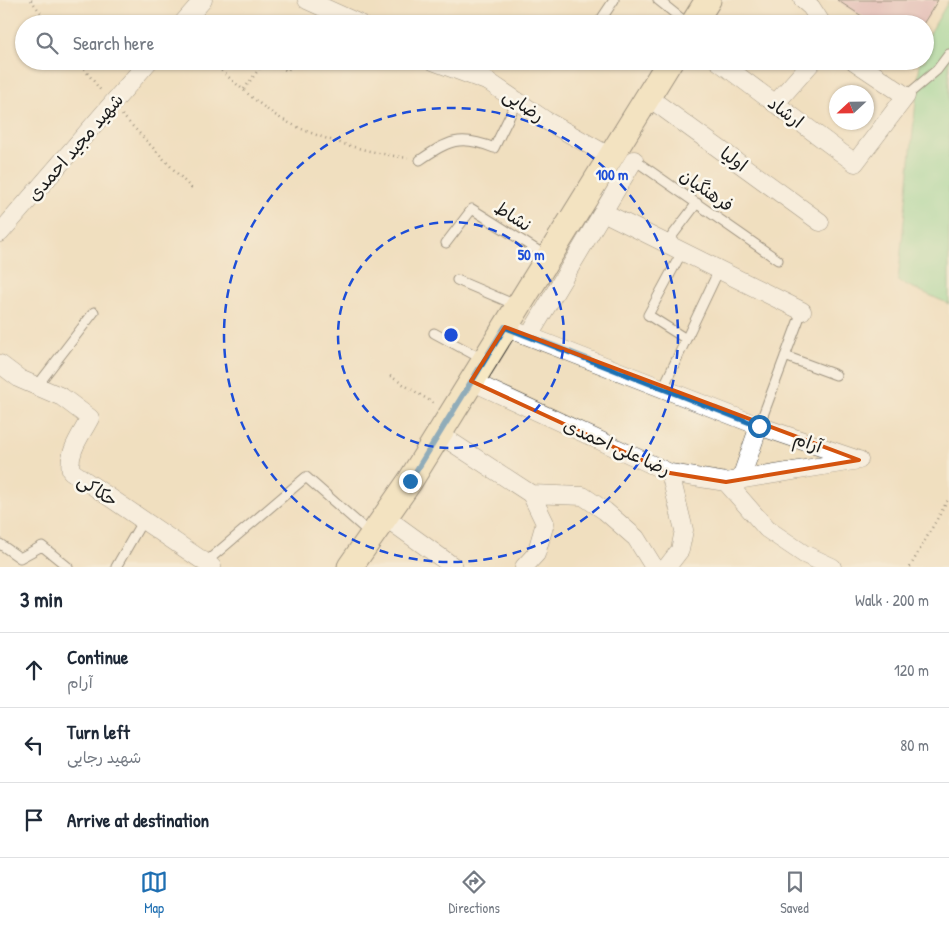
<!DOCTYPE html>
<meta charset="utf-8">
<style>
:root{--surface:#fff;--page:#f2f2f3;--text:#1f2937;--muted:#747a83;--line:#e0e1e3;--accent:#1f6fb2}
body{margin:0;font-family:"Patrick Hand","Playpen Sans Arabic",sans-serif;background:var(--page);color:var(--text)}
.compass{position:absolute;left:829px;top:85px;width:45px;height:45px;border-radius:50%;background:var(--surface);box-shadow:0 1px 4px #0004;rotate:248deg}
.stop{position:absolute;width:15px;height:15px;margin:-11px;border:4px solid #1f6fb2;border-radius:50%;background:#fff}
.stop.end{background:#1f6fb2;border-color:#fff;box-shadow:0 1px 5px #0008}
.list{margin:0;padding:0;list-style:none}
h2{display:flex;justify-content:space-between;align-items:center;height:65px;margin:0;padding:0 20px;font-size:21px}
h2 small{font-size:16px;font-weight:400;color:var(--muted)}
.list li{display:grid;grid-template-columns:32px 1fr auto;gap:15px;align-items:center;box-sizing:border-box;height:75px;padding:0 20px;border-top:1px solid var(--line)}
.list b{display:block;font-size:19px;white-space:nowrap}
.list p{margin:0;font-size:16px;white-space:nowrap;color:var(--muted)}
.list em{font-size:16px;font-style:normal;color:var(--muted)}
.icon{flex:none;width:28px;height:28px;fill:none;stroke:currentColor;stroke-width:2;stroke-linecap:round;stroke-linejoin:round}
.map{position:relative;flex:none;width:949px;height:567px;overflow:hidden}
.search{position:absolute;background:var(--surface);box-shadow:0 1px 4px #0004;left:15px;right:15px;top:15px;height:55px;display:flex;align-items:center;gap:12px;box-sizing:border-box;padding:0 18px;border-radius:28px;color:var(--muted);font-size:19px}
.sheet{height:290px;background:var(--surface)}
nav{display:flex;justify-content:space-around;align-items:center;box-sizing:border-box;height:70px;border-top:1px solid var(--line);background:var(--surface);font-size:14px;color:var(--muted)}
nav a{display:grid;justify-items:center;gap:2px}
nav .on{color:var(--accent)}
.map>svg:first-child{display:block}
.green{fill:#88db9c;stroke:#527c5c}
.building{fill:#dba7b9}
.lines{fill:none;stroke-linecap:round;stroke-linejoin:round}
.lane-casing{stroke:#3c3934;stroke-width:11}
.street-casing{stroke:#3c3934;stroke-width:19}
.secondary-casing{stroke:#3c3934;stroke-width:27}
.path{stroke:#3c3934;stroke-width:2.5;stroke-dasharray:1 4;stroke-linecap:butt}
.lane{stroke:#fff;stroke-width:9}
.street{stroke:#fff;stroke-width:18}
.secondary{stroke:#f7e8c3;stroke-width:25}
.route{stroke:#1f6fb2;stroke-width:6}
.marked{fill:none;stroke:#d4530e;stroke-width:4;stroke-linejoin:round}
.ring{fill:none;stroke:#1d4ed8;stroke-width:2.5;stroke-dasharray:9 6}
.labels{text-anchor:middle;dominant-baseline:central;stroke-width:5;stroke-linejoin:round;paint-order:stroke}
.street-label{font-size:18px;fill:#1c1c1c;stroke:#fbf7ec}
.centre{fill:#1d4ed8;stroke:#fbf7ec;stroke-width:2.5}
.ring-label{font-size:15px;text-anchor:middle;font-weight:bold;fill:#1d4ed8;stroke:#fbf7ec;stroke-width:5;stroke-linejoin:round;paint-order:stroke}
</style>
<div class="map">
<svg width="949" height="567" viewBox="0 0 949 567">
<rect width="100%" height="100%" fill="#fbf7ec"/>
<filter id="ink" filterUnits="userSpaceOnUse"><feTurbulence type="fractalNoise" baseFrequency=".02" numOctaves="2"/><feDisplacementMap in="SourceGraphic" scale="10" xChannelSelector="R" yChannelSelector="G"/><feConvolveMatrix kernelMatrix="1 2 1 2 8 2 1 2 1" color-interpolation-filters="sRGB"/></filter>
<filter id="wash" filterUnits="userSpaceOnUse"><feTurbulence type="fractalNoise" baseFrequency=".0096" numOctaves="4" result="noise"/><feDisplacementMap in="SourceGraphic" scale="20" xChannelSelector="R" yChannelSelector="G"/><feGaussianBlur stdDeviation="1.12" result="paint"/><feColorMatrix in="noise" values="0 0 0 0 0 0 0 0 0 0 0 0 0 0 0 0 0 1.4 0 .05"/><feComposite in="paint" operator="in"/></filter>
<g filter="url(#wash)">
<rect width="100%" height="100%" fill="#f0dfbf"/>
<path class="green" d="M949 0V304L898 281 920 61H925V42Z"/>
<g id="blocks">
<path class="building" d="M837 0H938L923 24H874Z"/>
</g>
</g>
<g filter="url(#ink)">
<use href="#blocks" fill-opacity="0" stroke="#3c3934" stroke-width="1"/>
<g class="lines">
<g class="lane-casing">
<path id="lane" d="M658 0 688 24
M598 24 614 0
M906 96 937 70 949 54
M633 159 778 260
M420 160C448 141 460 134 494 148L517 101
M446 243 472 209 548 257
M666 244 697 203
M682 252 648 315 686 339
M457 280 518 306
M434 333 484 360
M785 356 836 375
M37 386 94 312
M663 388 719 270
M759 426 802 311
M0 544 20 558 42 546 68 567
M206 562 306 477 372 535
M116 567 143 520"/>
</g>
<g class="street-casing">
<path id="street" d="M307 0 360 24
M803 0 811 7 822 24
M182 24 203 0
M433 61 489 82 545 120 611 157
M718 61 855 163 906 96 854 61
M648 97 820 222
M775 104 813 61
M603 212 802 311
M0 233 149 61
M505 327 759 426 856 459
M529 336 634 160
M0 364 20 379 62 397 90 418C82 434 67 452 71 471L212 567
M471 381 670 473 726 482 859 460
M439 434 531 494 545 523 536 554 524 567
M740 481 759 426
M726 482 767 529 804 554 832 567
M531 494 583 496 605 511 636 538 654 567
M385 517 454 567
M667 567 680 550 684 530 670 473"/>
</g>
<g class="secondary-casing">
<path id="secondary" d="M693 24 708 0
M350 567 410 481 670 61"/>
</g>
<path class="path" d="M31 0 49 24
M78 61 102 92
M210 61C229 77 248 95 268 110 301 135 368 153 408 158
M272 61 287 71 295 61
M244 89 265 61
M122 115 193 190
M390 376 435 404
M910 567 949 498"/>
<use href="#lane" class="lane"/>
<use href="#street" class="street"/>
<use href="#secondary" class="secondary"/>
</g>
</g>
<g class="lines" filter="url(#ink)">
<path class="route" d="M410 481 505 327 759 426"/>
</g>
<path d="M0 0H949V567H0ZM505 327 859 460 726 482 670 473 471 381Z" fill="#f0dfbf" fill-opacity=".55" fill-rule="evenodd"/>
<path class="marked" d="M505 327 859 460 726 482 670 473 471 381Z"/>
<g class="ring">
<circle cx="451" cy="335" r="113"/>
<circle cx="451" cy="335" r="227"/>
</g>
<g class="labels">
<g class="street-label">
<text transform="translate(524 105) rotate(34)">رضایی</text>
<text transform="translate(786 112) rotate(37)">ارشاد</text>
<text transform="translate(75 147) rotate(-49)">شهید مجید احمدی</text>
<text transform="translate(734 159) rotate(36)">اولیا</text>
<text transform="translate(707 190) rotate(35)">فرهنگیان</text>
<text transform="translate(513 216) rotate(32)">نشاط</text>
<text transform="translate(808 442) rotate(19)">آرام</text>
<text transform="translate(617 447) rotate(24)">رضا علی احمدی</text>
<text transform="translate(98 490) rotate(34)">حکاکی</text>
</g>
</g>
<circle cx="451" cy="335" r="8" class="centre"/>
<g class="ring-label">
<text x="612" y="180">100 m</text>
<text x="531" y="260">50 m</text>
</g>
</svg>
<svg class="compass" viewBox="-18 -18 36 36"><path d="M0-13l5 13h-10z" fill="#e53935"/><path d="M0 13l5-13h-10z" fill="#747a83"/></svg>
<div class="stop" style="left:759px;top:426px"></div>
<div class="stop end" style="left:410px;top:481px"></div>
<div class="search"><svg class="icon" aria-label="search" viewBox="0 0 24 24"><circle cx="10" cy="10" r="6"/><path d="M15 15l6 6"/></svg>Search here</div>
</div>
<section class="sheet">
<h2>3 min<small>Walk · 200 m</small></h2>
<ul class="list">
<li><svg class="icon" aria-label="ahead" viewBox="0 0 24 24"><path d="M12 20V5M6 11l6-6 6 6"/></svg><div><b>Continue</b><p>آرام</p></div><em>120 m</em></li>
<li><svg class="icon" aria-label="left" viewBox="0 0 24 24"><path d="M17 20v-9H6M10 6l-5 5 5 5"/></svg><div><b>Turn left</b><p>شهید رجایی</p></div><em>80 m</em></li>
<li><svg class="icon" aria-label="arrive" viewBox="0 0 24 24"><path d="M6 21V4h12l-3 4 3 4H6"/></svg><div><b>Arrive at destination</b></div></li>
</ul>
</section>
<nav>
<a class="on"><svg class="icon" aria-label="map" viewBox="0 0 24 24"><path d="M3 6l6-2 6 2 6-2v14l-6 2-6-2-6 2zM9 4v14M15 6v14"/></svg>Map</a>
<a><svg class="icon" aria-label="directions" viewBox="0 0 24 24"><path d="M12 3l9 9-9 9-9-9zM9 14v-3h6M13 9l2 2-2 2"/></svg>Directions</a>
<a><svg class="icon" aria-label="saved" viewBox="0 0 24 24"><path d="M7 4h10v16l-5-4-5 4z"/></svg>Saved</a>
</nav>
